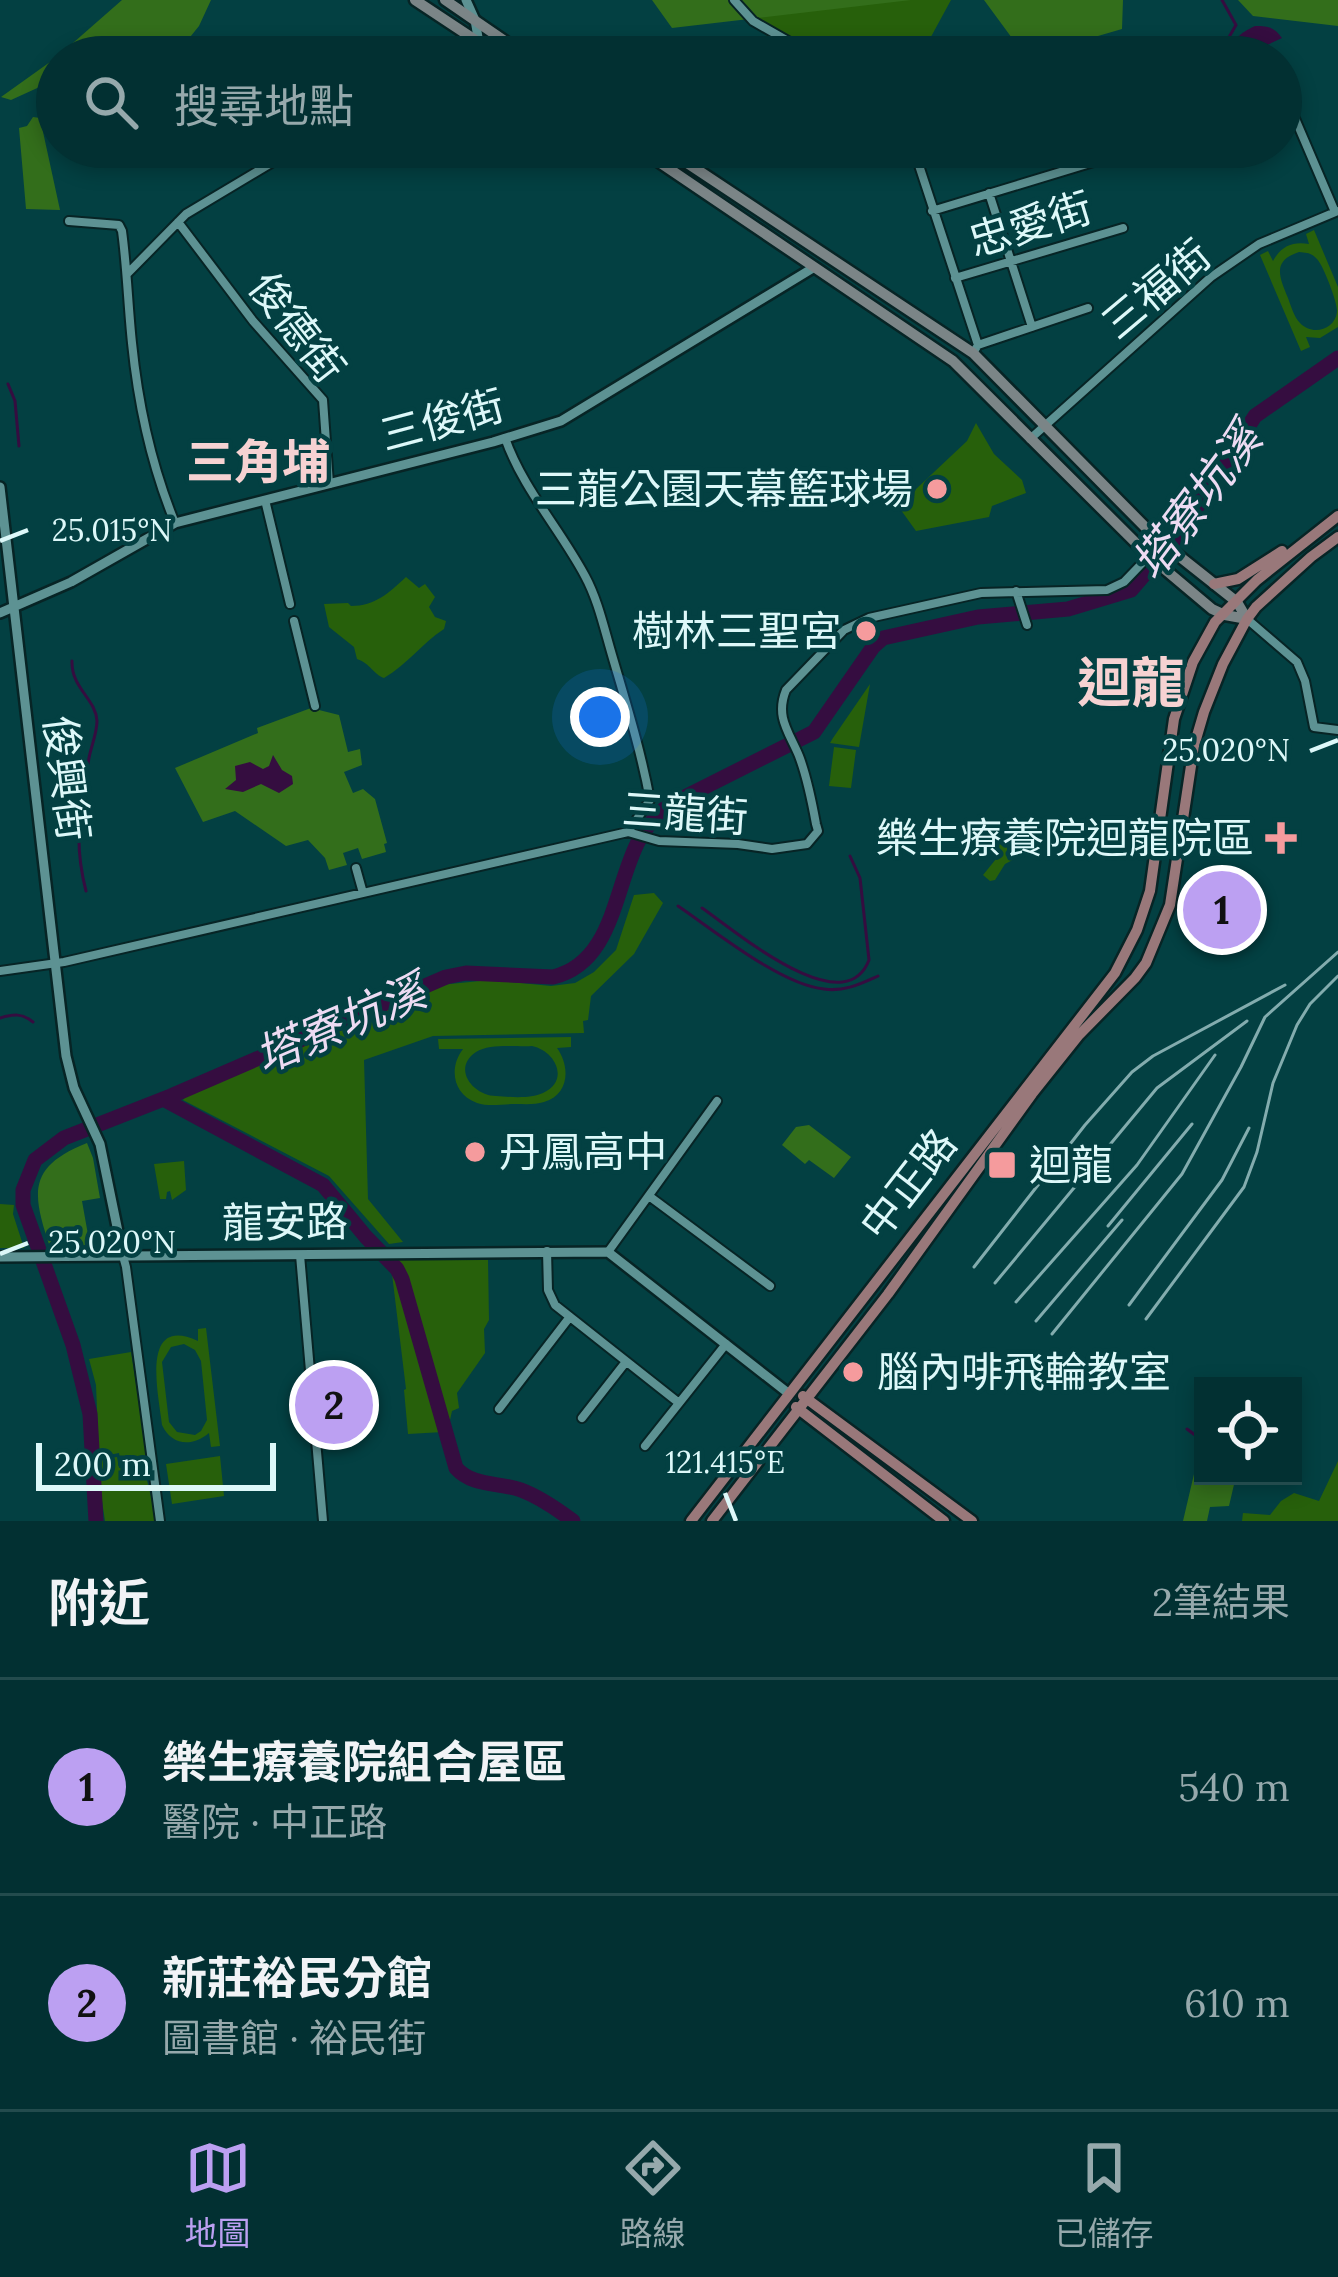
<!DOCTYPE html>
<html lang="zh-TW">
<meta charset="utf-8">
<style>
:root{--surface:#023032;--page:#103c3e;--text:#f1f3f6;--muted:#96a9ac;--line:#234b4d;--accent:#bca0f2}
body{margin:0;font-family:Lora,"Noto Sans TC",serif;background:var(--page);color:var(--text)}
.controls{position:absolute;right:36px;bottom:36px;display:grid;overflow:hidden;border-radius:0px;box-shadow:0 6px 18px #0003}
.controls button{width:108px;height:108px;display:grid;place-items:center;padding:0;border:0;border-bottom:3px solid var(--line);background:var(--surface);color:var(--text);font:60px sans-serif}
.scale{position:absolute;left:36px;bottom:30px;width:240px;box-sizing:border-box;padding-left:12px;border:6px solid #ddf8f9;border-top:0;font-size:33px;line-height:42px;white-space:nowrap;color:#ddf8f9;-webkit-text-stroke:9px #034042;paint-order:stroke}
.you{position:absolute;left:600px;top:717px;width:42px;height:42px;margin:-30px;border:9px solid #fff;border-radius:50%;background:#1a73e8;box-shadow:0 0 0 18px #1a73e833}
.badge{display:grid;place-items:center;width:78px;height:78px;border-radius:50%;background:var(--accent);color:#111;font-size:39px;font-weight:700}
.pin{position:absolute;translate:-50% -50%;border:6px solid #fff;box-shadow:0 3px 12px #0006}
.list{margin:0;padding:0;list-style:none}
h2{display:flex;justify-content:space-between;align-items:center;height:156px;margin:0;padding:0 48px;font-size:51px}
h2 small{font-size:39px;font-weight:400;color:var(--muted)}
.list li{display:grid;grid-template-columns:78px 1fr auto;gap:36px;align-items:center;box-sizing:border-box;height:216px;padding:0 48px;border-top:3px solid var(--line)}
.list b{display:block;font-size:45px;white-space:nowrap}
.list p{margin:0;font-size:39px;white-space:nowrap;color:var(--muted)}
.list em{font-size:39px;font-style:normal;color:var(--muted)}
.icon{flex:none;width:66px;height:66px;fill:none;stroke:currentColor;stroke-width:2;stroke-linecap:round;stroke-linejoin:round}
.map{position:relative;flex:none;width:1338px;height:1521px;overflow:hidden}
.search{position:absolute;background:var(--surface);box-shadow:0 6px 18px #0003;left:36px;right:36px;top:36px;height:132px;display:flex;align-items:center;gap:30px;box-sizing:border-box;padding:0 42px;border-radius:66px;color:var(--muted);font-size:45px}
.sheet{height:588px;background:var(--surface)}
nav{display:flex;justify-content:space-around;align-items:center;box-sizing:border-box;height:168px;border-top:3px solid var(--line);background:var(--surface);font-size:33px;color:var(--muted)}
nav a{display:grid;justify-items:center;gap:6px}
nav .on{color:var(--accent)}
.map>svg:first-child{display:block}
.green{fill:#27600b;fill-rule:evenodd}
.forest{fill:#336e1b}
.water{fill:#350d40}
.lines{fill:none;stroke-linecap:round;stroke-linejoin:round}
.stream{stroke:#350d40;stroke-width:3}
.river{stroke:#350d40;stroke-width:15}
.minor-casing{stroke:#072425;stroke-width:12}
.tertiary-casing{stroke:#072425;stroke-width:14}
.secondary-casing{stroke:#072425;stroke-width:15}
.primary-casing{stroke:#072425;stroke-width:15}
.minor{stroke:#5d9293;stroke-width:8}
.tertiary{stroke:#5d9293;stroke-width:9}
.secondary{stroke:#7b8587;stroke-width:10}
.primary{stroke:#99787a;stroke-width:10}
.rail{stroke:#83acae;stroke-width:3}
.ticks{fill:none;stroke:#ddf8f9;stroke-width:4.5}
.poi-dot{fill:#f59b9d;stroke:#034042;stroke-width:4.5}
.labels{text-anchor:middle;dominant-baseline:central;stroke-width:9;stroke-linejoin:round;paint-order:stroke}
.street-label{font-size:42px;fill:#ddf8f9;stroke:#034042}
.poi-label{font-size:42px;fill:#ddf8f9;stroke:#034042;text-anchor:end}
.water-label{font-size:45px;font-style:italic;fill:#eddbf3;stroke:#034042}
.quarter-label{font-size:48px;font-weight:bold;fill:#f6d2d2;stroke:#034042}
.district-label{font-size:54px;font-weight:bold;fill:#f6d2d2;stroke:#034042}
.ticks-label{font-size:30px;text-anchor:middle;fill:#ddf8f9;stroke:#034042;stroke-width:9;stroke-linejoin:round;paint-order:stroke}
</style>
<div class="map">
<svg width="1338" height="1521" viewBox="0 0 1338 1521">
<rect width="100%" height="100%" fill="#034042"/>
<path class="green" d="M751 0H951L920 57H837L815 42 769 41Z
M1314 230 1338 287V327L1320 338 1306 337 1310 347 1301 351 1260 255 1268 251 1273 261C1281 246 1293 241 1309 244L1306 234ZM1299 252C1307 253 1310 252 1317 259 1323 265 1338 303 1337 312 1335 330 1312 336 1300 323 1294 317 1291 306 1288 298 1279 276 1272 261 1299 252Z
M976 423 994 454 1022 480 1026 493 992 506 989 517 916 531 898 506 967 441Z
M406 577 419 588 425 584 435 597 429 607 435 617 446 621 444 629C421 644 408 664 384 678 373 674 371 664 357 659L354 647 329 627 324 604 348 603 351 606C375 606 389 593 406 577Z
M870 684 859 747 830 743 833 738Z
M834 747 856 750 851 788 829 786Z
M1029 818 1049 835V841L1005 864 995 880 990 881 983 875 996 859 993 851 1019 821Z
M654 893 663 903 634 954 591 996 588 1020 583 1021 584 1033 433 1036 364 1060 368 1199 403 1242 389 1244 329 1176 183 1100 188 1093 440 985 490 980 551 986 575 983 594 972 616 950 634 895Z
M571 1037V1047L557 1048C570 1066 570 1094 544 1102 535 1105 524 1104 515 1104 503 1104 489 1107 477 1103 452 1094 449 1067 463 1049H439L438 1039ZM532 1046C556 1051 570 1081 543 1093 530 1099 510 1097 496 1096 474 1096 451 1069 476 1052 490 1043 516 1047 532 1046Z
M184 1161 186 1190 172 1200 170 1191 167 1192 166 1199H160L154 1164Z
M0 1204 14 1205 13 1214 24 1248H0Z
M488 1259 489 1320 484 1329 485 1353 457 1393 459 1408 452 1411 450 1420 443 1432 408 1434 404 1390 406 1389 392 1274 397 1278 407 1313 416 1311 405 1273 396 1260Z
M206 1328 220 1446 211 1447 209 1433C192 1447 172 1446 162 1425 159 1396 139 1314 198 1341V1329ZM184 1344 195 1350 201 1361 207 1420 201 1431 195 1435 177 1432 169 1422 162 1362 171 1347Z
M131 1352 148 1460 121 1464 119 1453 99 1457 96 1385 89 1359Z
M220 1456 224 1496 172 1504 166 1464Z
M117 1457 119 1468 143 1464 157 1521H105L96 1460Z
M1338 1461V1521H1242L1243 1513 1270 1515 1281 1501 1294 1493 1319 1501Z"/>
<path class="forest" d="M122 0H211L199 26 174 57H57Z
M652 0H911L672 28Z
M984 0H1123L1122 29 1026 57Z
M1238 0H1338V26L1253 16Z
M57 57V79L11 100 1 97Z
M33 117 40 118 60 210 26 209 19 128 27 126Z
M311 708 339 715 348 752 360 749 362 765 344 772 353 793 363 789 375 799 387 843 384 844 386 852 362 859 358 848 343 853 347 865 329 870 325 858 308 840 286 846 235 811 203 822 175 768 258 733 257 728Z
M809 1125 851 1157 834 1178 809 1160 805 1164 782 1145 796 1127Z
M87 1143 93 1158 100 1198 82 1201 90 1246 50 1247C32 1193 27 1167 87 1143Z
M1194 1474 1236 1476 1229 1506 1210 1507 1207 1521H1183Z"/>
<path class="water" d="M1255 26C1268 26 1274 27 1282 38L1241 57H1230C1231 40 1240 33 1255 26Z
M273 755 282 770 292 776 293 784 279 793 261 784 243 792 225 789 236 780 235 766 250 762 263 769 269 766Z"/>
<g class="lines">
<path class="stream" d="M1222 0 1236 25 1225 44 1223 57
M8 384 15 401 19 446
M72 661C71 688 96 699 97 721 97 733 91 747 89 758 80 807 73 841 86 891
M678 906C715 931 781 985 824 989 844 992 860 984 878 976
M702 908C733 929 844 1025 869 960L860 878 850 856
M0 1018C14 1014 22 1013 33 1022
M1187 1429 1203 1441"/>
<path class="river" d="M163 1099 323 1185 366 1237 397 1269 402 1279 456 1468C473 1487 499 1482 521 1490 540 1497 557 1509 573 1521
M96 1521 90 1414 73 1345 23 1205V1190L35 1160 64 1138 171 1096 446 977 466 973 553 977C612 963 614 891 637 844 644 828 655 818 667 806L814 732 873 647 883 638 978 617 1068 609 1131 590 1181 532 1255 416 1338 358"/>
<g class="minor-casing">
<path id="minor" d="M734 0 753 21 816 57
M454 57 479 43
M1281 95 1288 102 1335 212
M913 147 978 345 973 353
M989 193 1032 327
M932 211 1143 147
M69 221 119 225 122 231C127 268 128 305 132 343 138 403 152 467 175 523
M178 222 253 321 323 400 329 484
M127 274 186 214 298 147
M955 278 1123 228
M978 345 1088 308
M505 438C523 489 560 529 585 576 598 600 604 628 612 655 626 703 641 751 650 800L628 832
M1030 439 1211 277 1259 244 1338 211
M265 500 290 604
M1016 591 1027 625
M1247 619 1297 662 1305 681 1314 727 1338 730
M294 621 315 706
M356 868 363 893
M0 971 64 962 628 832 659 841 738 844 772 849 807 844 818 831 816 824C812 802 807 777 799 756 789 732 775 717 786 690L844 630 869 618 981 593 1107 590 1124 582 1149 556
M649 1196 770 1286
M547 1251 548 1290 555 1305 679 1403
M608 1252 717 1101
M300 1255 323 1521
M123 1256 126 1267 160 1521
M499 1409 569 1318
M582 1418 625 1363
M645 1446 726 1344"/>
</g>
<g class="tertiary-casing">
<path id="tertiary" d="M466 0 475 20 479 43
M0 487 66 1056 74 1088 100 1144 123 1256
M0 613 71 582 175 523 493 442 561 421 813 268
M0 1257 608 1252 788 1393"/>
</g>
<g class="secondary-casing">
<path id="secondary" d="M415 0 501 57
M445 0 528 57
M637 147 953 361 1149 556 1212 609 1225 615 1247 619
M663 147 973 353 1155 537 1237 602 1247 619"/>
</g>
<g class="primary-casing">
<path id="primary" d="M1214 584 1238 579 1282 551
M803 1396 972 1521
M796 1407 944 1521
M691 1521 1115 973 1137 930 1150 891 1174 719 1193 662 1215 622 1257 580 1338 516
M712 1521 888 1294 1032 1094 1079 1035 1135 978 1146 963 1170 905 1194 746 1204 712 1223 664 1247 619 1256 607 1311 557 1338 537"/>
</g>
<use href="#minor" class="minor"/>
<use href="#tertiary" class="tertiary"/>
<use href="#secondary" class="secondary"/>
<use href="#primary" class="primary"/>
<path class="rail" d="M1108 1226 1192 1124
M974 1267 1085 1125 1132 1072 1153 1056 1285 985
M995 1283 1157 1088 1247 1021
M1016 1302 1137 1165 1215 1055
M1129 1305 1222 1180 1249 1128
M1146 1319 1244 1187 1257 1152 1273 1083 1297 1025 1310 1004 1338 976
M1036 1321 1122 1220
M1052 1334 1182 1174 1241 1067 1265 1017 1338 952"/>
</g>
<path class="ticks" d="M0 541 28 530M1310 751 1338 740M0 1254 28 1243M725 1493 736 1521"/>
<g class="poi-dot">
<circle cx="937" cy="489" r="12"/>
<circle cx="866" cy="631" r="12"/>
<path d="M1275 820h12v12h12v12h-12v12h-12v-12h-12v-12h12z"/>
<circle cx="475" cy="1152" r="12"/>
<rect x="987" y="1150" width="30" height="30" rx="6"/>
<circle cx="853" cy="1372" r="12"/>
</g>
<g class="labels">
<g class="street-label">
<text transform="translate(1030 224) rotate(-17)">忠愛街</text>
<text transform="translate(1156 289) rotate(-40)">三福街</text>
<text transform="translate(297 327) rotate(52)">俊德街</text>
<text transform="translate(442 420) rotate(-15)">三俊街</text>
<text transform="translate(67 778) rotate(83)">俊興街</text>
<text transform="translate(685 813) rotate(4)">三龍街</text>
<text transform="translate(908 1184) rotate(-52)">中正路</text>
<text transform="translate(285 1222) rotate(-1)">龍安路</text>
</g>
<g class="poi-label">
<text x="913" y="489">三龍公園天幕籃球場</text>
<text x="842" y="631">樹林三聖宮</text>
<text x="1254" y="838">樂生療養院迴龍院區</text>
<text x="499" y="1152" text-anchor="start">丹鳳高中</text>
<text x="1029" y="1165" text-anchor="start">迴龍</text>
<text x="877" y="1372" text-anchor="start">腦內啡飛輪教室</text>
</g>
<g class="water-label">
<text transform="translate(1196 501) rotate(-53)">塔寮坑溪</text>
<text transform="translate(340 1023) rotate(-23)">塔寮坑溪</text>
</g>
<g class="quarter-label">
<text x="258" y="461">三角埔</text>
</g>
<g class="district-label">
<text x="1131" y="682">迴龍</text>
</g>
</g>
<g class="ticks-label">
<text x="112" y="541">25.015°N</text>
<text x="1226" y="761">25.020°N</text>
<text x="112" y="1253">25.020°N</text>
<text x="725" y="1473">121.415°E</text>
</g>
</svg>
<div class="controls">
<button><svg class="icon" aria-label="locate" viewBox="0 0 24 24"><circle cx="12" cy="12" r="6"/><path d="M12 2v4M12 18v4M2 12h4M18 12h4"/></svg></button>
</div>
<div class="scale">200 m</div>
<div class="you"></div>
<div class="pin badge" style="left:1222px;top:910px">1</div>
<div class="pin badge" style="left:334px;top:1405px">2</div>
<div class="search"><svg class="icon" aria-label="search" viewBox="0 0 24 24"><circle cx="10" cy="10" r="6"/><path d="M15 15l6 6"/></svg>搜尋地點</div>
</div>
<section class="sheet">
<h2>附近<small>2筆結果</small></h2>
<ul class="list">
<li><span class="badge">1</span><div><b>樂生療養院組合屋區</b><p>醫院 · 中正路</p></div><em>540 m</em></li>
<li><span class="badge">2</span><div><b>新莊裕民分館</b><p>圖書館 · 裕民街</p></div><em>610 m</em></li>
</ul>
</section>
<nav>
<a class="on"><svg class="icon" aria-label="map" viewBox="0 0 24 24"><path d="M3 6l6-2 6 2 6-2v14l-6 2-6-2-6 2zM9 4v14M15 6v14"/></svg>地圖</a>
<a><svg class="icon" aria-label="directions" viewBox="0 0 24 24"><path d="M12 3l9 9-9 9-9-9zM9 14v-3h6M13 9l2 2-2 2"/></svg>路線</a>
<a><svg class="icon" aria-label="saved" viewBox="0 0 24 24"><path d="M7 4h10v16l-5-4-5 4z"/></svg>已儲存</a>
</nav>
